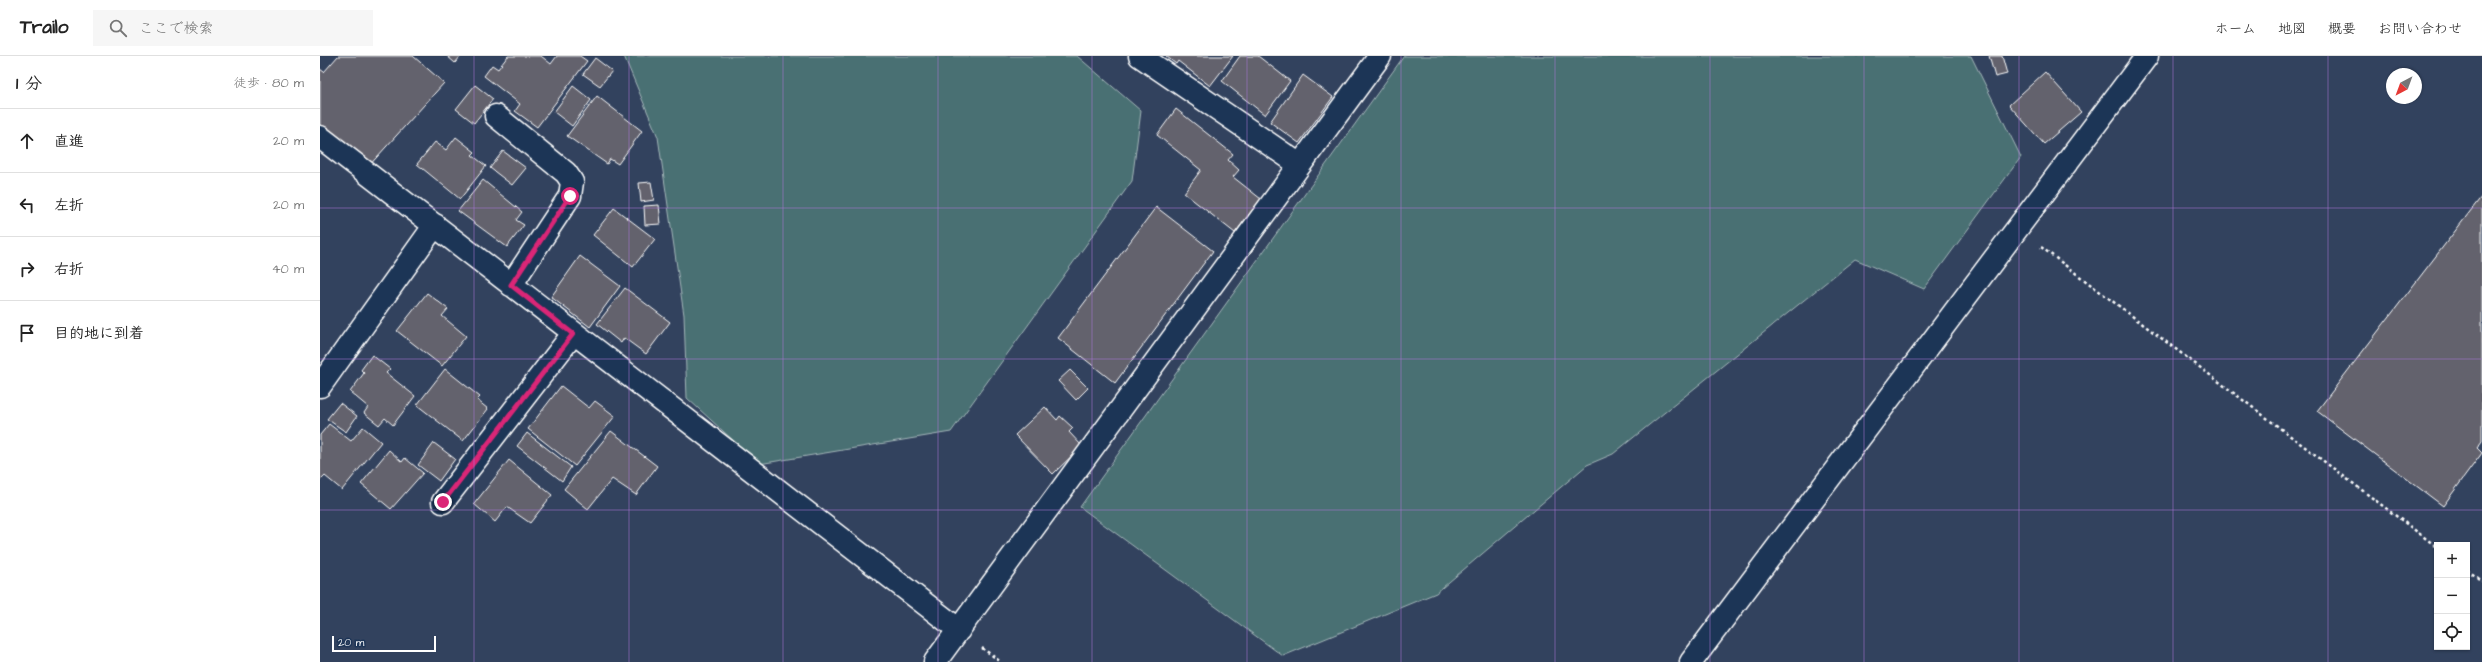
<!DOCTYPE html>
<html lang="ja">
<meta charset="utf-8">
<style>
:root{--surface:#fff;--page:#f6f6f6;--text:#222;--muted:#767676;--line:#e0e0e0}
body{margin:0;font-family:"Architects Daughter","Klee One",sans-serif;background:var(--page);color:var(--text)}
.controls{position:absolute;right:12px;bottom:12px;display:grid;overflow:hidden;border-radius:0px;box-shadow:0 1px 3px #0004}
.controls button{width:36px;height:36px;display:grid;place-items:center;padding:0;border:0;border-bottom:1px solid var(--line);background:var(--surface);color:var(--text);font:20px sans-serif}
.compass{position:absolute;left:2066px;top:12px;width:36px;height:36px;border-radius:50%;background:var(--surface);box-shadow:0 1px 3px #0004;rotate:221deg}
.scale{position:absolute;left:12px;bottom:10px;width:104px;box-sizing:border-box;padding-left:4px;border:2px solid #fff;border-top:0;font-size:11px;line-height:14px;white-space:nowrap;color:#fff;-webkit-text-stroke:3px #1d3557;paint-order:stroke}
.stop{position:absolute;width:12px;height:12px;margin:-9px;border:3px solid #db2777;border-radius:50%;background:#fff}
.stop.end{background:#db2777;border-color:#fff;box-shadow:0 1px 4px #0008}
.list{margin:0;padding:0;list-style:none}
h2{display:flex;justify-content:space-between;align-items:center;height:52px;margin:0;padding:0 16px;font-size:17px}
h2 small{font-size:13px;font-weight:400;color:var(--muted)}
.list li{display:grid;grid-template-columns:26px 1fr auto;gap:12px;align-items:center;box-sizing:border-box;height:64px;padding:0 16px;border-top:1px solid var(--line)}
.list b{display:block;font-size:15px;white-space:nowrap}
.list em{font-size:13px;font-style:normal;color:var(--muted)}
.icon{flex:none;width:22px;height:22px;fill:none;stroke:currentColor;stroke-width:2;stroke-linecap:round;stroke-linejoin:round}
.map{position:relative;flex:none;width:2162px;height:606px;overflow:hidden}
header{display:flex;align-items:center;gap:24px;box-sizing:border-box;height:56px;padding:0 20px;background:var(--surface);border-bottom:1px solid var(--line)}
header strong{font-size:19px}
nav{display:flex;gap:22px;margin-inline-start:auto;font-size:14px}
.search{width:280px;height:36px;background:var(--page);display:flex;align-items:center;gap:10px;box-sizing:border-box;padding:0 14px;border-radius:0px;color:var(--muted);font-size:15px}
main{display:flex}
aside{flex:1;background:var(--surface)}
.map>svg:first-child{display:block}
.green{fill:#486f73;stroke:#a4b7b9}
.building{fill:#63626d;stroke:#fff}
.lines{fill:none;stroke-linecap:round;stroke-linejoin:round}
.minor-casing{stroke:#fff;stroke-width:25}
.path{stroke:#fff;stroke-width:2.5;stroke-dasharray:3 3;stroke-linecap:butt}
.minor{stroke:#1d3557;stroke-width:22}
.route{stroke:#db2777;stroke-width:5}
.grid{fill:none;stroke:#a976d5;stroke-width:1;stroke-opacity:0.55}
</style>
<header>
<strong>Trailo</strong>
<div class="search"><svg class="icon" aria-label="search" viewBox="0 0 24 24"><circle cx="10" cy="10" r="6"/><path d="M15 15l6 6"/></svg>ここで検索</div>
<nav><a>ホーム</a><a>地図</a><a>概要</a><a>お問い合わせ</a></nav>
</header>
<main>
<aside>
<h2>1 分<small>徒歩 · 80 m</small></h2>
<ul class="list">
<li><svg class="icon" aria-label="ahead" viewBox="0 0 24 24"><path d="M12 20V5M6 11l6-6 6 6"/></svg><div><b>直進</b></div><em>20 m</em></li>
<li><svg class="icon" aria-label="left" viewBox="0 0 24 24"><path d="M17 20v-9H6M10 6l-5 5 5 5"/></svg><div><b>左折</b></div><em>20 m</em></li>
<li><svg class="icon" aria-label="right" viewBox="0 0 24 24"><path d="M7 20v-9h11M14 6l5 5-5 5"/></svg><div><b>右折</b></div><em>40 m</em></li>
<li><svg class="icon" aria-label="arrive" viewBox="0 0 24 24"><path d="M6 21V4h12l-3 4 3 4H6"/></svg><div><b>目的地に到着</b></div></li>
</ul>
</aside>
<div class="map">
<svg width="2162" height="606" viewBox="0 0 2162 606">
<rect width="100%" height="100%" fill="#32425e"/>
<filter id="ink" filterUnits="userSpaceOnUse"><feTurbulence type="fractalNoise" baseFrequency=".025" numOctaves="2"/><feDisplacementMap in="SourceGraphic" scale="8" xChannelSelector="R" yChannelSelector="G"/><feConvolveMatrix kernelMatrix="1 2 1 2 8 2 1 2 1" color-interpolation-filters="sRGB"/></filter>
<g filter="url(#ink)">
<path class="green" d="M304 0H757L821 55 812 125 631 376 439 408 367 342 364 259 338 81Z
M1084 0H1651L1701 101 1604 233 1535 203 1293 398 1267 409 1116 537 963 600 760 451Z"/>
<path class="building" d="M18 0H93L124 27 47 112 0 76V13L4 16Z
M127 0H141L135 7Z
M188 0H221L231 8 237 0H260L267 5 217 71 195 55 200 48 164 20 172 9 178 13Z
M846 0H913L890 30 858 5 856 8Z
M920 0H938L970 25 945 59 902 25Z
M1669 0H1682L1687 18 1675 21Z
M275 2 292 15 280 30 263 18Z
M1725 16 1761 56 1724 88 1689 49Z
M983 19 1013 41 979 87 950 66Z
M155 29 173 43 154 67 136 53Z
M253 30 271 44 252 70 234 56Z
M277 40 322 75 298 108 290 103 287 108 247 80Z
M856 53 913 98 908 104 919 114 913 121 941 143 915 177 864 137 881 114 837 79Z
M136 81 155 96 152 99 166 110 140 143 97 108 115 86 126 94Z
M183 95 206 112 192 129 170 112Z
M163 124 202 156 196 164 204 169 187 191 138 155Z
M331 126 334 144 321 146 319 127Z
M2162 140V385L2157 392 2162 397 2123 450 1997 355Z
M339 149 341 168 325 169 324 150Z
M836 151 893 195 795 327 738 282Z
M294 152 335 183 313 211 273 179Z
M260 200 300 230 270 271 231 241Z
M305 232 350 266 326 298 304 282 301 287 277 268Z
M107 237 128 253 122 260 146 280 122 310 77 275Z
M52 299 70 313 66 317 95 340 73 369 65 362 59 369 44 357 48 351 30 336 44 317 41 314Z
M125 313 160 341 157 344 168 353 143 385 97 349Z
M750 314 768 332 756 344 738 325Z
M241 330 269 352 275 345 295 360 255 410 208 373Z
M20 347 37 360 26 376 7 363Z
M725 351 737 364 740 360 753 372 749 376 762 390 733 418 695 379Z
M9 368 31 385 43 371 61 386 22 434 5 420 0 425V379Z
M291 375 337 410 316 439 292 423 268 453 244 433Z
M207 377 251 411 242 425 197 390Z
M114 387 135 403 119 425 98 409Z
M69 394 82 406 85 402 103 417 71 453 41 428Z
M189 404 232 439 210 467 187 451 175 466 154 448Z"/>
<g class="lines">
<g class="minor-casing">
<path id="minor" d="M820 0 980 109
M176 60 246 117 252 126 250 140 191 229
M0 81 639 574
M0 330 115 169
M123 446 253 278
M615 606 1060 0
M1371 606 1827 0"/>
</g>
<path class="path" d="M1721 191 2117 491
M2147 514 2162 525
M662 592 681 606"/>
<use href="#minor" class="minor"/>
</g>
</g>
<g class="lines" filter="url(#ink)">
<path class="route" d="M123 446 253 278 191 229 250 140"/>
</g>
<path class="grid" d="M154 0V606M309 0V606M463 0V606M618 0V606M772 0V606M927 0V606M1081 0V606M1235 0V606M1390 0V606M1544 0V606M1699 0V606M1853 0V606M2008 0V606M0 152H2162M0 303H2162M0 454H2162"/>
</svg>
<div class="controls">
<button>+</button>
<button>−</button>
<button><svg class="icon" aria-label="locate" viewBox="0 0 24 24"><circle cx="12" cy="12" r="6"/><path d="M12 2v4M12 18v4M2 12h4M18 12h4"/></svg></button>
</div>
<svg class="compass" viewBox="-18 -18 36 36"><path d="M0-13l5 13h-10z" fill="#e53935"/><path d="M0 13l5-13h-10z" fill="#767676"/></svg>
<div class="scale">20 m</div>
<div class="stop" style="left:250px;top:140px"></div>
<div class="stop end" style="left:123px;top:446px"></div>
</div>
</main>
